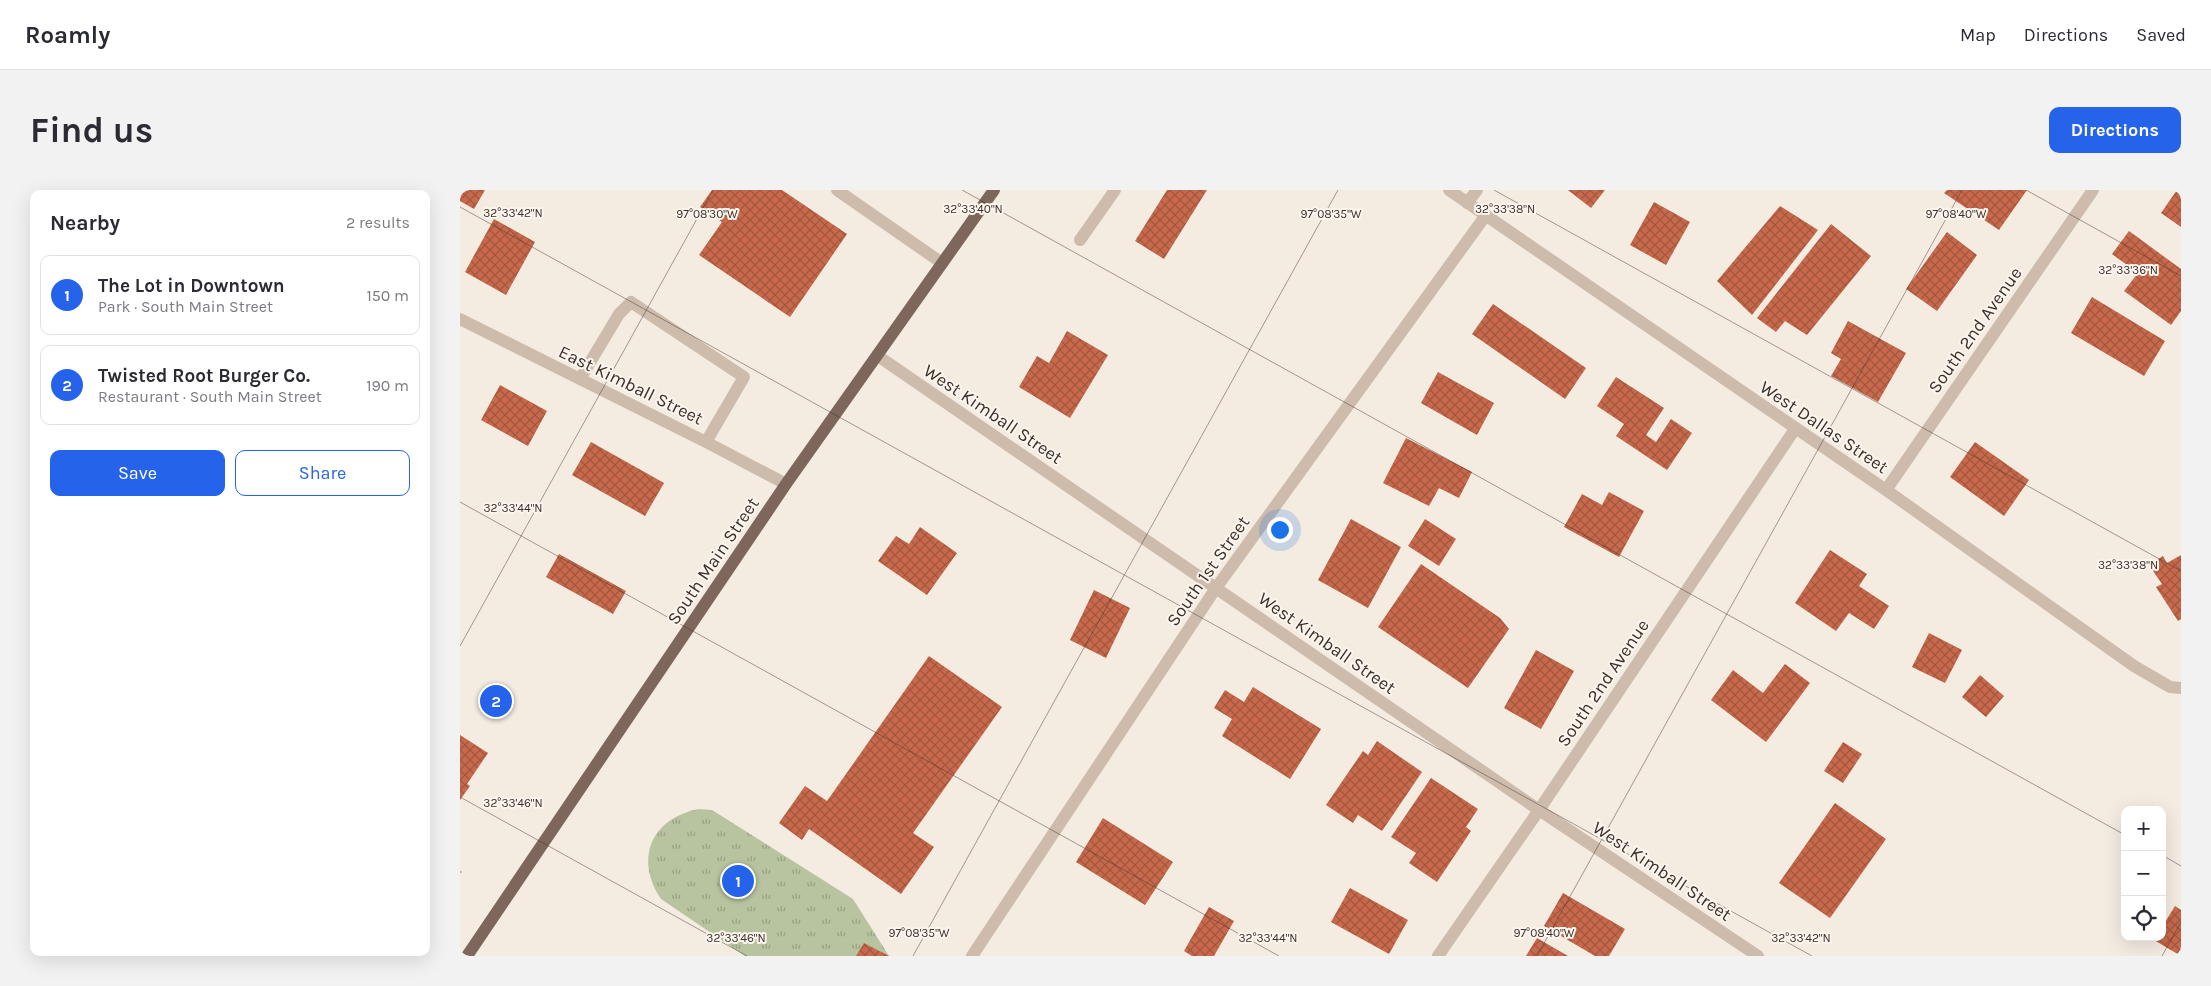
<!DOCTYPE html>
<meta charset="utf-8">
<style>
:root{--surface:#fff;--page:#f2f2f3;--text:#2b2b33;--muted:#7c7c81;--line:#e1e1e2;--accent:#2563eb}
body{margin:0;font-family:Karla,sans-serif;background:var(--page);color:var(--text)}
.controls{position:absolute;right:15px;bottom:15px;display:grid;overflow:hidden;border-radius:10px;box-shadow:0 5px 20px #0002}
.controls button{width:45px;height:45px;display:grid;place-items:center;padding:0;border:0;border-bottom:1px solid var(--line);background:var(--surface);color:var(--text);font:25px sans-serif}
.you{position:absolute;left:819px;top:339px;width:18px;height:18px;margin:-12px;border:4px solid #fff;border-radius:50%;background:#1a73e8;box-shadow:0 0 0 8px #1a73e833}
.badge{display:grid;place-items:center;width:32px;height:32px;border-radius:50%;background:var(--accent);color:#fff;font-size:16px;font-weight:700}
.pin{position:absolute;translate:-50% -50%;border:2px solid #fff;box-shadow:0 1px 5px #0006}
.list{margin:0;padding:0;list-style:none}
h2{display:flex;justify-content:space-between;align-items:center;height:65px;margin:0;padding:0 20px;font-size:21px}
h2 small{font-size:16px;font-weight:400;color:var(--muted)}
.list li{display:grid;grid-template-columns:32px 1fr auto;gap:15px;align-items:center;box-sizing:border-box;height:80px;margin:0 10px 10px;padding:0 10px;border:1px solid var(--line);border-radius:10px}
.list b{display:block;font-size:19px;white-space:nowrap}
.list p{margin:0;font-size:16px;white-space:nowrap;color:var(--muted)}
.list em{font-size:16px;font-style:normal;color:var(--muted)}
.actions{display:flex;gap:10px;padding:15px 20px}
.actions a{flex:1;padding:11px 0;border:1px solid var(--accent);border-radius:10px;text-align:center;font-size:18px;color:var(--accent)}
.actions .main{background:var(--accent);color:#fff}
.icon{flex:none;width:28px;height:28px;fill:none;stroke:currentColor;stroke-width:2;stroke-linecap:round;stroke-linejoin:round}
.map{position:relative;flex:none;width:1721px;height:766px;overflow:hidden;border-radius:10px}
header{display:flex;align-items:center;gap:30px;box-sizing:border-box;height:70px;padding:0 25px;background:var(--surface);border-bottom:1px solid var(--line)}
header strong{font-size:24px}
nav{display:flex;gap:28px;margin-inline-start:auto;font-size:18px}
.intro{display:flex;align-items:center;justify-content:space-between;box-sizing:border-box;height:120px;padding:0 30px}
h1{margin:0;font-size:35px}
.button{padding:12px 22px;border-radius:10px;background:var(--accent);color:#fff;font-size:18px;font-weight:700}
main{display:flex;gap:30px;padding:0 30px}
aside{flex:1;background:var(--surface);border-radius:10px;box-shadow:0 5px 20px #0002}
.map>svg:first-child{display:block}
.park{fill:url(#park-tufts)}
.building{fill:url(#building-cross-hatch)}
.lines{fill:none;stroke-linecap:round;stroke-linejoin:round}
.path{stroke:#b9a596;stroke-width:3;stroke-dasharray:2.5 2.5;stroke-linecap:butt}
.minor{stroke:#cdbbac;stroke-width:12}
.major{stroke:#7d675c;stroke-width:12}
.ticks{fill:none;stroke:#3b302b;stroke-width:1;stroke-opacity:0.45}
.labels{text-anchor:middle;dominant-baseline:central;stroke-width:4;stroke-linejoin:round;paint-order:stroke}
.street-label{font-size:18px;fill:#3b302b;stroke:#fbf5ee}
.ticks-label{font-size:12px;text-anchor:middle;fill:#3b302b;stroke:#fbf5ee;stroke-width:4;stroke-linejoin:round;paint-order:stroke}
</style>
<header>
<strong>Roamly</strong>
<nav><a>Map</a><a>Directions</a><a>Saved</a></nav>
</header>
<div class="intro"><h1>Find us</h1><a class="button">Directions</a></div>
<main>
<aside>
<h2>Nearby<small>2 results</small></h2>
<ul class="list">
<li><span class="badge">1</span><div><b>The Lot in Downtown</b><p>Park · South Main Street</p></div><em>150 m</em></li>
<li><span class="badge">2</span><div><b>Twisted Root Burger Co.</b><p>Restaurant · South Main Street</p></div><em>190 m</em></li>
</ul>
<div class="actions"><a class="main">Save</a><a>Share</a></div>
</aside>
<div class="map">
<svg width="1721" height="766" viewBox="0 0 1721 766">
<defs>
<pattern id="park-tufts" width="24" height="20" patternUnits="userSpaceOnUse" patternTransform="scale(1.25)"><rect width="24" height="20" fill="#b8c4a0"/><path d="M3 7l-1-3M5 7V3M7 7l1-3M15 17l-1-3M17 17v-4M19 17l1-3" fill="none" stroke="#97a083"/></pattern>
<pattern id="building-cross-hatch" width="8" height="8" patternUnits="userSpaceOnUse" patternTransform="scale(1.25)"><rect width="8" height="8" fill="#c8694b"/><path d="M0 0l8 8M0 8l8-8" fill="none" stroke="#a4573f"/></pattern>
</defs>
<rect width="100%" height="100%" fill="#f4ebe1"/>
<path class="park" d="M239 619 252 620 393 709 429 766H285L201 709C174 669 191 628 239 619Z"/>
<path class="building" d="M0 0H25L14 19 0 11Z
M252 0H322L387 44 330 127 239 65 262 32 240 17Z
M707 0H747L704 69 675 51Z
M1108 0H1145L1131 18Z
M1487 0H1567L1539 40 1484 3Z
M1717 0H1721V37L1701 23Z
M1194 12 1230 32 1206 75 1170 55Z
M1320 16 1358 40 1292 125 1257 91Z
M34 29 75 52 46 105 5 82Z
M1371 34 1411 66 1347 145 1325 131 1316 142 1297 128Z
M1669 41 1721 79V121L1711 135 1664 101 1678 83 1652 64Z
M1487 42 1517 65 1477 121 1446 99Z
M1632 107 1705 151 1684 186 1611 143Z
M1033 114 1126 178 1105 209 1012 144Z
M1388 131 1446 163 1418 212 1371 186 1381 169 1371 163Z
M607 141 648 165 610 228 559 197 577 166 589 173Z
M978 182 1034 213 1017 245 961 213Z
M1156 187 1204 218 1186 245 1196 252 1211 229 1232 243 1207 280 1156 246 1164 234 1137 216Z
M40 195 87 221 68 256 21 230Z
M946 248 1012 282 999 308 979 298 969 316 923 293Z
M131 252 204 293 185 326 112 285Z
M1515 252 1569 290 1544 326 1490 287Z
M1149 302 1184 321 1159 367 1104 337 1122 304 1142 315Z
M891 329 941 357 908 418 858 390Z
M965 329 996 349 979 376 948 356Z
M460 337 497 363 467 405 418 371 436 346 449 354Z
M1370 360 1407 384 1399 396 1429 416 1414 439 1389 423 1376 441 1335 413Z
M99 364 166 401 153 424 86 387Z
M1721 365V429L1718 431 1696 397 1702 394 1689 375 1703 366 1707 373Z
M961 374 1040 428 1049 439 1008 498 918 437Z
M634 400 670 418 646 468 610 450Z
M1469 443 1502 460 1485 493 1452 477Z
M1076 460 1114 481 1081 539 1044 518Z
M469 466 542 517 453 643 474 657 441 704 349 639 342 650 319 633 345 596 367 611Z
M1325 474 1350 493 1306 552 1251 510 1273 480 1303 503Z
M1520 485 1544 506 1526 527 1502 507Z
M793 497 861 539 830 589 762 546 772 529 754 518 765 500 784 512Z
M0 545 28 563 7 594 10 596 0 610Z
M917 551 962 582 922 641 898 625 893 633 866 615 903 561 908 565Z
M1383 552 1402 564 1383 593 1364 581Z
M971 588 1018 619 1006 637 1011 641 977 692 949 673 956 663 931 647Z
M1375 613 1426 649 1370 728 1319 693Z
M643 628 713 672 685 715 616 672Z
M890 698 948 730 929 764 871 732Z
M1103 703 1165 739 1149 766H1135L1084 736Z
M1715 716 1721 720V766L1694 750 1696 747H1702V737Z
M749 717 774 731 754 766H732L724 761Z
M1077 748 1108 766H1066Z
M404 753 429 766H396Z"/>
<g class="lines">
<path class="path" d="M0 681V683"/>
<path class="minor" d="M377 0 482 73
M989 0 1426 300 1674 476 1710 497 1721 498
M1007 13 1017 0
M620 50 655 0
M0 129 246 252 326 294
M418 166 1079 620 1298 766
M120 189 159 124 171 112 284 187 246 252
M1426 300 1633 0
M512 766 756 398 1026 25
M978 766 1079 620 1335 239"/>
<path class="major" d="M7 766 326 294 534 0"/>
</g>
<path class="ticks" d="M502 0 1665 645M1034 0 1721 381M1566 0 1721 86M0 17 1352 766M0 312 819 766M0 456 253 0M0 607 287 766M1702 665 1721 676M453 766 878 0M1077 766 1502 0M1702 766 1721 732"/>
<g class="labels">
<g class="street-label">
<text transform="translate(1515 140) rotate(-55)">South 2nd Avenue</text>
<text transform="translate(171 195) rotate(26)">East Kimball Street</text>
<text transform="translate(533 224) rotate(34)">West Kimball Street</text>
<text transform="translate(1364 237) rotate(34)">West Dallas Street</text>
<text transform="translate(253 371) rotate(-56)">South Main Street</text>
<text transform="translate(748 381) rotate(-55)">South 1st Street</text>
<text transform="translate(867 453) rotate(35)">West Kimball Street</text>
<text transform="translate(1143 493) rotate(-56)">South 2nd Avenue</text>
<text transform="translate(1202 681) rotate(34)">West Kimball Street</text>
</g>
</g>
<g class="ticks-label">
<text x="513" y="23">32°33'40"N</text>
<text x="1045" y="23">32°33'38"N</text>
<text x="53" y="27">32°33'42"N</text>
<text x="247" y="28">97°08'30"W</text>
<text x="871" y="28">97°08'35"W</text>
<text x="1496" y="28">97°08'40"W</text>
<text x="1668" y="84">32°33'36"N</text>
<text x="53" y="322">32°33'44"N</text>
<text x="1668" y="379">32°33'38"N</text>
<text x="53" y="617">32°33'46"N</text>
<text x="459" y="747">97°08'35"W</text>
<text x="1084" y="747">97°08'40"W</text>
<text x="276" y="752">32°33'46"N</text>
<text x="808" y="752">32°33'44"N</text>
<text x="1341" y="752">32°33'42"N</text>
</g>
</svg>
<div class="controls">
<button>+</button>
<button>−</button>
<button><svg class="icon" aria-label="locate" viewBox="0 0 24 24"><circle cx="12" cy="12" r="6"/><path d="M12 2v4M12 18v4M2 12h4M18 12h4"/></svg></button>
</div>
<div class="you"></div>
<div class="pin badge" style="left:278px;top:691px">1</div>
<div class="pin badge" style="left:36px;top:511px">2</div>
</div>
</main>
